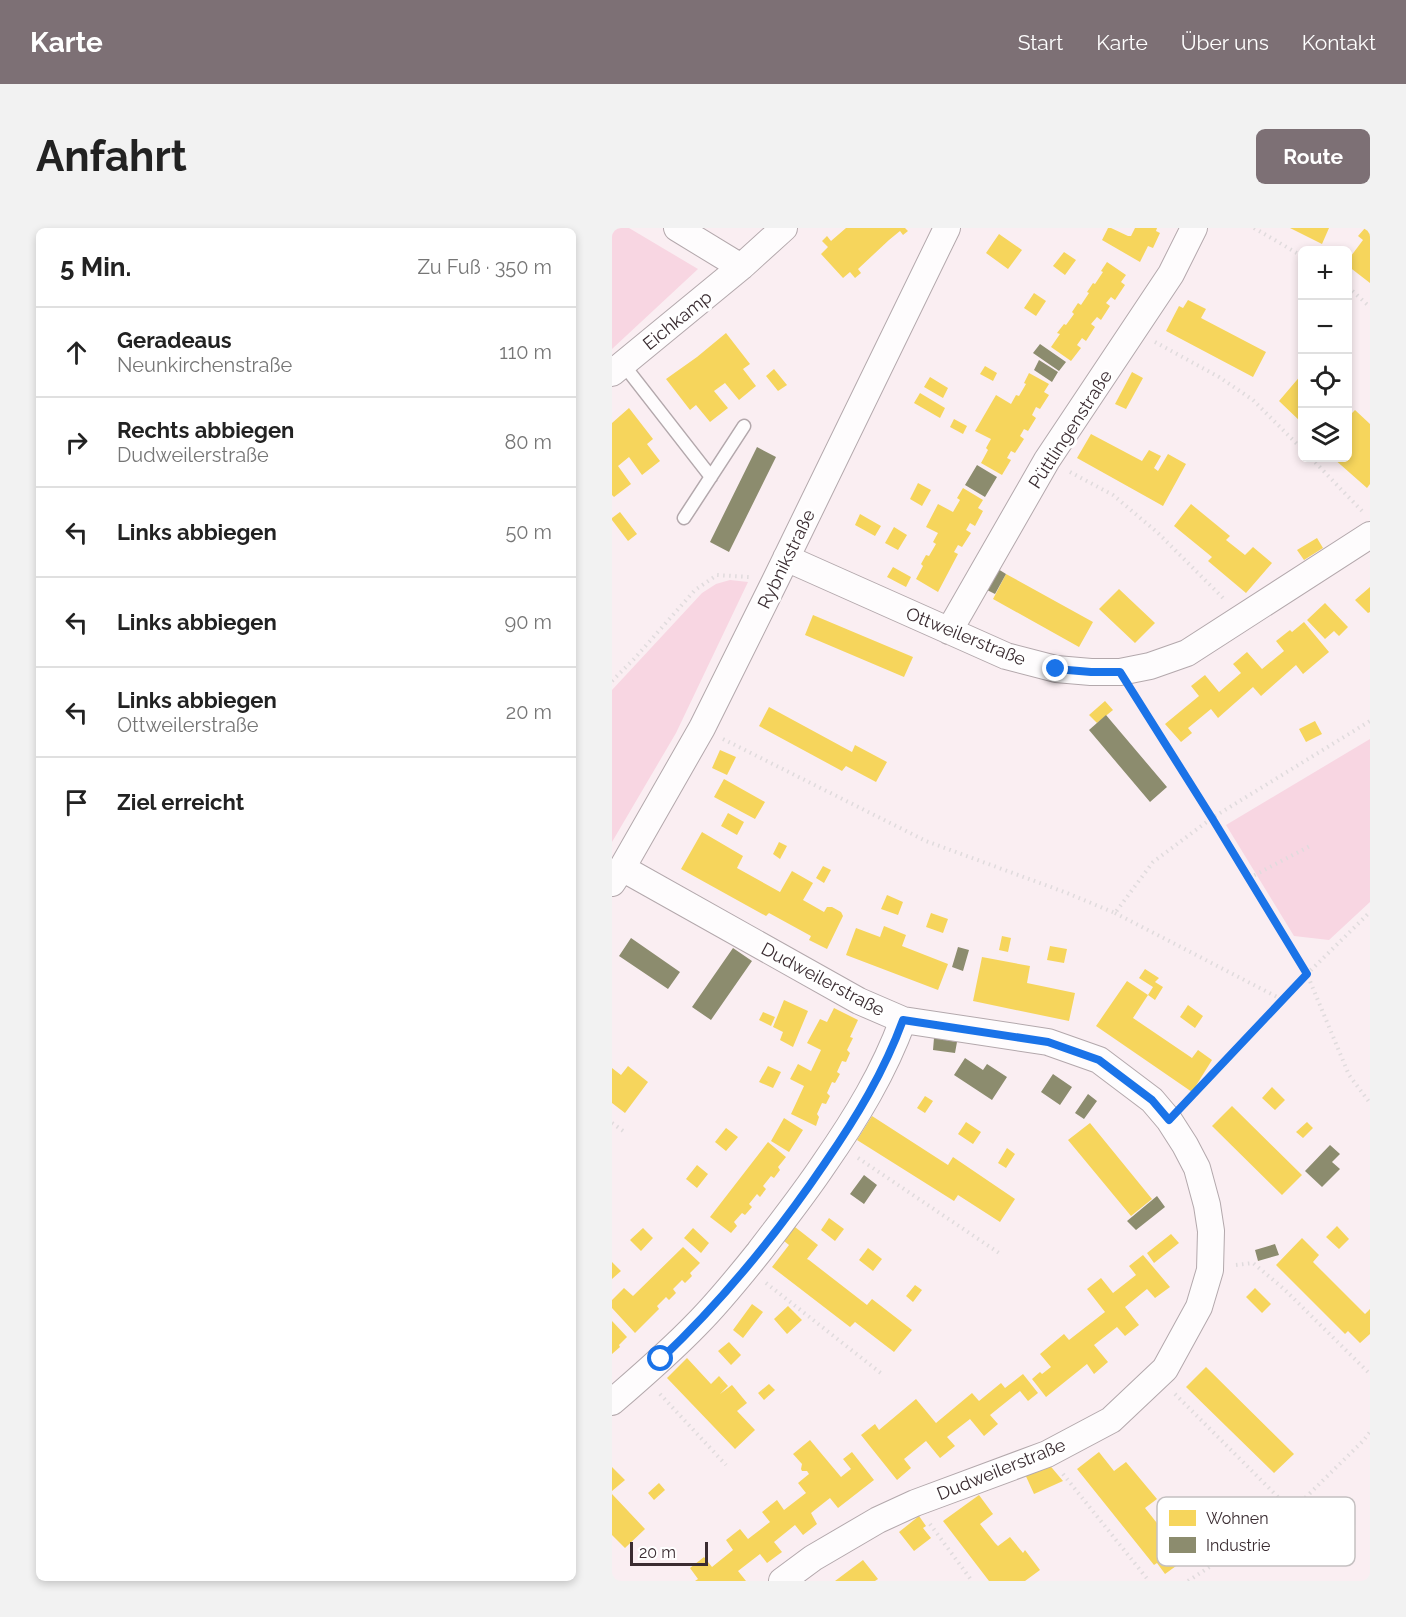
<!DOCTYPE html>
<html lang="de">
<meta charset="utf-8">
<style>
:root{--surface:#fff;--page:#f2f2f2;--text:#222;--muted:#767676;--line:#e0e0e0;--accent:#7d7075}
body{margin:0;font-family:Raleway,sans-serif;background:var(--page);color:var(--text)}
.controls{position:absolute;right:18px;top:18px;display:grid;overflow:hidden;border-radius:9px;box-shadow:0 3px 9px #0003}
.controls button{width:54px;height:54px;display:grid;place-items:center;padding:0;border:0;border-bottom:2px solid var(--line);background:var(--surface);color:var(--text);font:30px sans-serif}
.scale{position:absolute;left:18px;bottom:15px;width:78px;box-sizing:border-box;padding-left:6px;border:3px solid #3a2c31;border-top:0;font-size:16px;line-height:21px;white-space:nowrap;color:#3a2c31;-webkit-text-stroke:4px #fff;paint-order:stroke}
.stop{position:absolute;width:18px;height:18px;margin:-14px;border:4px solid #1a73e8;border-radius:50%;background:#fff}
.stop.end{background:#1a73e8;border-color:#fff;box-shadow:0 2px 6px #0008}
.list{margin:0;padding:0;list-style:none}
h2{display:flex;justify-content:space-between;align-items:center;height:78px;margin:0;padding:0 24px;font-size:26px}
h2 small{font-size:20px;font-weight:400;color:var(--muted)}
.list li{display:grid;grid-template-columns:39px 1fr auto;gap:18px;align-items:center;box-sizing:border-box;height:90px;padding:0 24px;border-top:2px solid var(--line)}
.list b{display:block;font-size:22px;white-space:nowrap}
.list p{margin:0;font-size:20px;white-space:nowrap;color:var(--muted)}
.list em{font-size:20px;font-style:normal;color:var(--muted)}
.icon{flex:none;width:33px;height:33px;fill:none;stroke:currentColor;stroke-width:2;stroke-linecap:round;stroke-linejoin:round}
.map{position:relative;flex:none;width:758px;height:1353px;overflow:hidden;border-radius:9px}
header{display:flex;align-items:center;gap:36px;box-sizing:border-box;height:84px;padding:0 30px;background:var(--accent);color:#fff}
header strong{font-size:28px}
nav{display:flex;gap:33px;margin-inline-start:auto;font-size:21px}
.intro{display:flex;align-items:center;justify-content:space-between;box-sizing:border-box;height:144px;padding:0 36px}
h1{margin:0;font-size:42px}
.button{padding:15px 27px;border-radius:9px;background:var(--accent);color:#fff;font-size:21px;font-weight:700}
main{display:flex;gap:36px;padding:0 36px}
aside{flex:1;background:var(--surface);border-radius:9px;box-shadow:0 3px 9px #0003}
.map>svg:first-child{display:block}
.green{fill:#f8d6e2}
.homes{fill:#f6d55c}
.industry{fill:#8c8c6e}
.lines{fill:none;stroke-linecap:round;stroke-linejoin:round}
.service-casing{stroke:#b3a8ac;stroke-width:15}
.minor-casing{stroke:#b3a8ac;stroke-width:28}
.path{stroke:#e0dbdd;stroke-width:4;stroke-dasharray:1.5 4.5;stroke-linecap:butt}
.service{stroke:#fefcfd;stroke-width:12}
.minor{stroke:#fefcfd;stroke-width:26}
.route{stroke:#1a73e8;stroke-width:8}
.labels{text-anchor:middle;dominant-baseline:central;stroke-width:6;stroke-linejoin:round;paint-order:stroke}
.street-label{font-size:18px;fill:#3a2c31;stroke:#fff}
.key{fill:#fff;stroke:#c4c0c1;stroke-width:1.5}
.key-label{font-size:16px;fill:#3a2c31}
</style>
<header>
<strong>Karte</strong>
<nav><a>Start</a><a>Karte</a><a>Über uns</a><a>Kontakt</a></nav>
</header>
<div class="intro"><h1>Anfahrt</h1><a class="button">Route</a></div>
<main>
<aside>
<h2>5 Min.<small>Zu Fuß · 350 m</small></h2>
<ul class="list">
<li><svg class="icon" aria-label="ahead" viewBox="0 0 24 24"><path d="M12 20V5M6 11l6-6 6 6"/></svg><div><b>Geradeaus</b><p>Neunkirchenstraße</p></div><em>110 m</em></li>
<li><svg class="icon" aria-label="right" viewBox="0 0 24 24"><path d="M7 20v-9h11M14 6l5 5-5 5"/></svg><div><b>Rechts abbiegen</b><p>Dudweilerstraße</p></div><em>80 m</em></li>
<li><svg class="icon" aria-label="left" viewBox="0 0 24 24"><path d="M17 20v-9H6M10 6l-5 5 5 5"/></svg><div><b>Links abbiegen</b></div><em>50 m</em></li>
<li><svg class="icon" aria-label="left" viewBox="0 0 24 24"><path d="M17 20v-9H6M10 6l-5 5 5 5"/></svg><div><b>Links abbiegen</b></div><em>90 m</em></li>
<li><svg class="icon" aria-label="left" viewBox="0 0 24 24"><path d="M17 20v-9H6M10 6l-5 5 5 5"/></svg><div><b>Links abbiegen</b><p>Ottweilerstraße</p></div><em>20 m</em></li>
<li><svg class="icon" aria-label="arrive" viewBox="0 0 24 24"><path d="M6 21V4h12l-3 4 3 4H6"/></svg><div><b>Ziel erreicht</b></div></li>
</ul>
</aside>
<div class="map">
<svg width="758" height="1353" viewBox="0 0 758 1353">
<rect width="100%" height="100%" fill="#faeef2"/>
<path class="green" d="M0 0H17L86 41 0 121Z
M118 352 136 354 64 505 0 614V462L90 365 104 356Z
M758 511V674L717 712 682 708 614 597Z"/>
<path class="homes" d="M234 0H293L296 3 291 7 288 3 277 12 246 41 249 45 243 50 238 44 231 50 209 26 216 19 210 13 215 8 219 13Z
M496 0H499L516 8H519L523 0H545L544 3 548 5 541 20 536 18 528 34 490 12Z
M678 0H717L710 16Z
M753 0H758V55L736 38V32L751 12 746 8Z
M387 6 410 22 396 41 374 25Z
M452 24 464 32 453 47 441 38Z
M495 34 514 47 509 54 513 57 503 72 499 69 494 75 498 78 489 92 485 89 479 96 483 99 474 113 470 110 465 117 469 120 459 133 439 119 448 106 445 105 452 96 454 97 462 86 460 84 466 75 469 77 477 65 475 64 481 55 483 56 491 44 489 43Z
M422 65 434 73 424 88 412 80Z
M576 72 594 81 589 90 654 124 641 149 554 103 567 78 571 80Z
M114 105 138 136 131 141 144 158 127 172 113 155 102 163 116 180 98 194 84 177 78 182 54 151 85 129Z
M373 138 385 145 381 153 368 146Z
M162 141 175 157 166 163 154 148Z
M520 144 531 150 514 181 503 176Z
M417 145 437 156 432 164 437 167 428 181 424 179 420 187 424 190 416 203 412 201 408 208 412 211 403 225 399 223 395 230 399 232 390 247 369 235 376 222 374 220 379 211 363 203 384 167 399 176 404 167 407 168 414 156 412 155Z
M690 146V195L667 173Z
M318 149 336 160 331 170 312 159Z
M308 165 333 180 328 190 302 175Z
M17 180 41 211 35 216 48 233 30 247 17 229 6 238 19 256 2 269 0 267V195Z
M743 182 758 196V256L755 260 721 230H736V189Z
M342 191 355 198 351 206 338 199Z
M479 206 530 233 537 222 549 228 542 240 546 243 556 226 574 236 551 278 465 230Z
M306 255 319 262 310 278 298 271Z
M351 260 371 272 366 280 371 283 363 298 358 295 354 302 359 305 350 319 346 317 342 324 346 326 326 364 304 351 311 338 309 336 314 327 317 328 324 316 321 314 326 305 314 299 326 276 341 284 348 272 345 270Z
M579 276 618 308 614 312 633 327 641 319 660 335 634 365 596 333 600 329 562 298Z
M8 284 25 306 16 313 0 292V290Z
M248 286 269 298 263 308 243 297Z
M282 299 295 307 286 322 273 315Z
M705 310 711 320 692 332 685 322Z
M281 339 299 349 294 359 275 349Z
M394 346 481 394 467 419 381 371Z
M758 359V384L756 385 743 372Z
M507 361 543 395 523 415 487 381Z
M713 375 736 399 727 408 722 403 713 411 695 392Z
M201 387 301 429 292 449 193 407Z
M692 394 717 424 691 446 684 437 649 468 641 459 606 490 599 481 576 500 580 505 569 514 553 496 587 468 579 458 593 447 607 464 629 445 621 436 635 424 650 441 672 423 664 413 678 402 680 404Z
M493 473 501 482 485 495 477 487Z
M157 479 240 524 243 517 275 534 264 554 234 538 230 543 147 498Z
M703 493 710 506 694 514 687 501Z
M108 522 124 529 115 547 100 540Z
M112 551 153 574 143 591 102 569Z
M116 585 132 594 125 607 109 598Z
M90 604 131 628 125 640 168 664 180 643 201 655 191 672 212 684 215 679H220L229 684 231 688 215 721 197 712 199 708 157 685 154 688 69 641Z
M167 614 175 618 168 631 161 626Z
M211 638 219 642 212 655 204 650Z
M275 667 291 674 286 687 269 681Z
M319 685 336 691 331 705 314 699Z
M272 698 294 707 290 718 336 736 326 762 234 727 244 700 268 709Z
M390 708 399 710 396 724 387 722Z
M438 718 455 721 452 735 435 732Z
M370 729 418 738 415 755 463 765 457 793 361 773Z
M533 741 547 750 543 754 551 759 543 772 536 767 541 759 527 750Z
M515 753 536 767 521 790 580 830 586 822 600 832 580 864 484 798Z
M172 772 196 783 181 819 168 812 171 804 161 799Z
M576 777 591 788 583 800 568 789Z
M222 780 246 792 238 809 241 810 235 822 238 825 234 834 230 833 225 844 228 846 223 855 220 854 215 865 218 868 214 876 210 875 205 886 207 889 204 898 179 886 192 858 178 851 186 836 199 843 209 822 195 815 208 791 215 794Z
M151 784 163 789 159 798 147 792Z
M16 838 36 854 13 885 0 875V840L9 847Z
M156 838 169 844 161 860 147 854Z
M660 859 673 872 663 882 650 870Z
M313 868 321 873 313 885 305 880Z
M620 878 690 947 670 967 600 898Z
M260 888 336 937 341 929 403 971 388 994 346 967 342 973 245 912Z
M172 890 191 902 177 924 159 913Z
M354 894 369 904 361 916 346 906Z
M695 894 701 900 691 910 684 904Z
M478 895 540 971 519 988 456 912Z
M114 900 126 909 114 923 103 914Z
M156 914 174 929 166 939 168 942 162 950 159 948 151 958 154 961 148 969 145 966 137 976 140 979 133 987 130 985 122 994 125 998 119 1005 98 989Z
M395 920 403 926 394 940 386 935Z
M85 937 96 946 85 960 74 951Z
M217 990 232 1001 223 1013 209 1002Z
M725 998 737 1011 727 1021 714 1009Z
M183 999 206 1017 195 1031 197 1032 255 1077 260 1071 300 1102 282 1124 243 1094 238 1099 160 1039 177 1017 172 1013Z
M31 1000 41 1010 29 1023 18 1012Z
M81 1000 97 1015 89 1025 72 1010Z
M559 1006 567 1015 542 1035 535 1025Z
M690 1010 707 1027 701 1034 753 1086 758 1081V1106L748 1115 736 1103 733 1106 664 1037Z
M71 1019 88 1035 78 1045 80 1048 73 1055 70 1052 61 1061 64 1065 57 1072 54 1069 45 1078 47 1081 23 1105 0 1080V1072L12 1060 21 1068Z
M256 1020 270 1031 261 1043 247 1032Z
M531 1027 558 1059 543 1070 535 1061 513 1079 527 1097 513 1108 505 1099 482 1117 496 1134 482 1146 475 1136 434 1169 420 1151 428 1144 430 1146 439 1139 428 1126 452 1106 457 1112 493 1084 475 1061 489 1050 501 1065 524 1047 517 1038Z
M0 1034 9 1043 0 1051Z
M303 1057 310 1062 301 1074 294 1068Z
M643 1060 659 1076 650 1085 634 1069Z
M140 1076 151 1084 131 1110 121 1102Z
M176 1078 190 1092 175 1106 162 1091Z
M0 1093 15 1109 7 1117 8 1119 0 1126Z
M117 1114 129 1127 119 1137 106 1123Z
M75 1130 99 1156 107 1148 116 1158 108 1166 120 1157 135 1175 125 1183 143 1202 123 1221 55 1150Z
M594 1139 682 1226 662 1245 574 1159Z
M411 1146 426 1165 416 1173 408 1163 378 1187 386 1196 372 1208 358 1191 335 1209 343 1218 328 1230 314 1213 292 1231 299 1240 285 1252 249 1207 263 1196 267 1202 304 1171 324 1195 360 1165 367 1173 389 1155 393 1160Z
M157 1156 163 1162 152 1172 146 1165Z
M198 1212 229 1249 239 1241 231 1231 240 1224 262 1252 226 1280 218 1270 199 1285 205 1296 191 1307 183 1297 162 1314 170 1324 155 1335 148 1326 126 1343 134 1353H83L86 1351 78 1340 92 1329 100 1339 121 1322 114 1312 128 1301 136 1311 158 1294 150 1284 165 1272 172 1282 194 1265 186 1255 197 1246 195 1243H190L189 1241 190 1236 181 1226Z
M487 1224 502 1243 514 1234 545 1271 533 1280 564 1319 572 1313 582 1325 553 1346 545 1335 542 1337 465 1241Z
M435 1234 451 1253 422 1266 412 1244Z
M0 1239 13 1252 0 1263Z
M47 1255 53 1262 42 1272 36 1265Z
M0 1266 33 1301 13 1320 0 1307Z
M367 1267 381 1286 368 1296 383 1315 386 1318 398 1309 411 1325 413 1322 428 1342 413 1353H377L331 1293Z
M307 1288 314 1298 311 1300 319 1310 302 1323 287 1304Z
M251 1332 266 1351 263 1353H223Z"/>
<path class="industry" d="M428 116 454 134 447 143 421 125Z
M427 132 446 144 440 154 422 142Z
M145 219 164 229 117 324 98 314Z
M365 237 385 249 373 269 353 257Z
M386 341 394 346 383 366 375 362Z
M494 487 555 559 538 574 477 502Z
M19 710 68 744 56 761 7 728Z
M346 719 357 722 351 743 340 739Z
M121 720 140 733 99 792 80 779Z
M322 810 345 814 343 825 321 822Z
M353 830 371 842 375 836 395 849 380 872 342 847Z
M441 846 460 859 448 877 429 864Z
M476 866 485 873 472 891 463 885Z
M718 917 728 926 720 934 728 941 710 959 693 943Z
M252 947 265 957 252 976 238 966Z
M545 968 553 979 524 1002 515 993Z
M663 1016 667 1027 646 1033 643 1022Z"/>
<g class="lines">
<g class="service-casing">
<path id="service" d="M11 136 99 249
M72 290 132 198"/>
</g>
<g class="minor-casing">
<path id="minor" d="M65 0 129 39
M0 145 129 39 172 0
M174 330 394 428 444 441 479 444H508L538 438 575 425 758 307
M337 403 435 232 559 46 582 0
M10 640 247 773 291 792 436 814 487 832 540 872 557 892 573 917 585 940 595 977 599 1003 598 1042 587 1079 553 1141 499 1192 435 1226 303 1275 266 1292 201 1330 170 1353
M0 655 10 640 90 500 164 351 335 0
M0 1174C29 1149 58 1124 84 1097 107 1074 127 1049 147 1024 169 995 192 966 212 936 244 890 272 844 291 792"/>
</g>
<path class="path" d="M642 0 690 28
M736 59 758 79
M543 114 607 149 641 172 690 221
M699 230 750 283
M458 244 501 267 546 305 613 372
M0 453 22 431 83 362 105 347 137 349
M523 467 600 590 695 746 737 847 758 875
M111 511 314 613 455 665 503 685 541 634 600 590 758 493
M637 650 698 618
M503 685 671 772
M575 873 695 746 758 684
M0 895 14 905
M246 930 390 1027
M624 1037 641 1035 672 1061 758 1146
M154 1055 270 1146
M48 1166 114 1237
M563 1166 679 1282
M451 1246 537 1353
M318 1296 360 1353
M576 1353 645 1308 690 1273 751 1213 758 1204"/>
<use href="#service" class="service"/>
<use href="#minor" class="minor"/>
</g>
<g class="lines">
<path class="route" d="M49 1131C111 1072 165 1006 213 935 244 890 272 844 291 792L436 814 487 832 540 872 557 892 695 746 600 590 508 444H479L444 441"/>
</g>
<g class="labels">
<g class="street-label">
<text transform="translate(65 92) rotate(-39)">Eichkamp</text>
<text transform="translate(458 201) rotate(-57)">Püttlingenstraße</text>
<text transform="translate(174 331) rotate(-64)">Rybnikstraße</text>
<text transform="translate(354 408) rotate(22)">Ottweilerstraße</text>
<text transform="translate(211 751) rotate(28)">Dudweilerstraße</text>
<text transform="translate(389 1241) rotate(-22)">Dudweilerstraße</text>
</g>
</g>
<rect x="545" y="1269" width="198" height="69" rx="9" class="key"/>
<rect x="557" y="1282" width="27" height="16" fill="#f6d55c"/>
<rect x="557" y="1309" width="27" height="16" fill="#8c8c6e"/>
<g class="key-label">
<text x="594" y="1296">Wohnen</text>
<text x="594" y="1323">Industrie</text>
</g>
</svg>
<div class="controls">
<button>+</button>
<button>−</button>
<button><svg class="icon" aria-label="locate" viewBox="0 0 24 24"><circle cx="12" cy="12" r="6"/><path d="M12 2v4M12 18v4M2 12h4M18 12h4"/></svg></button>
<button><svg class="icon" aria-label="layers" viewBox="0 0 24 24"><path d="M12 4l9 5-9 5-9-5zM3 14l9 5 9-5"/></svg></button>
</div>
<div class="scale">20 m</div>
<div class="stop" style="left:49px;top:1131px"></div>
<div class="stop end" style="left:444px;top:441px"></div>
</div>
</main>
